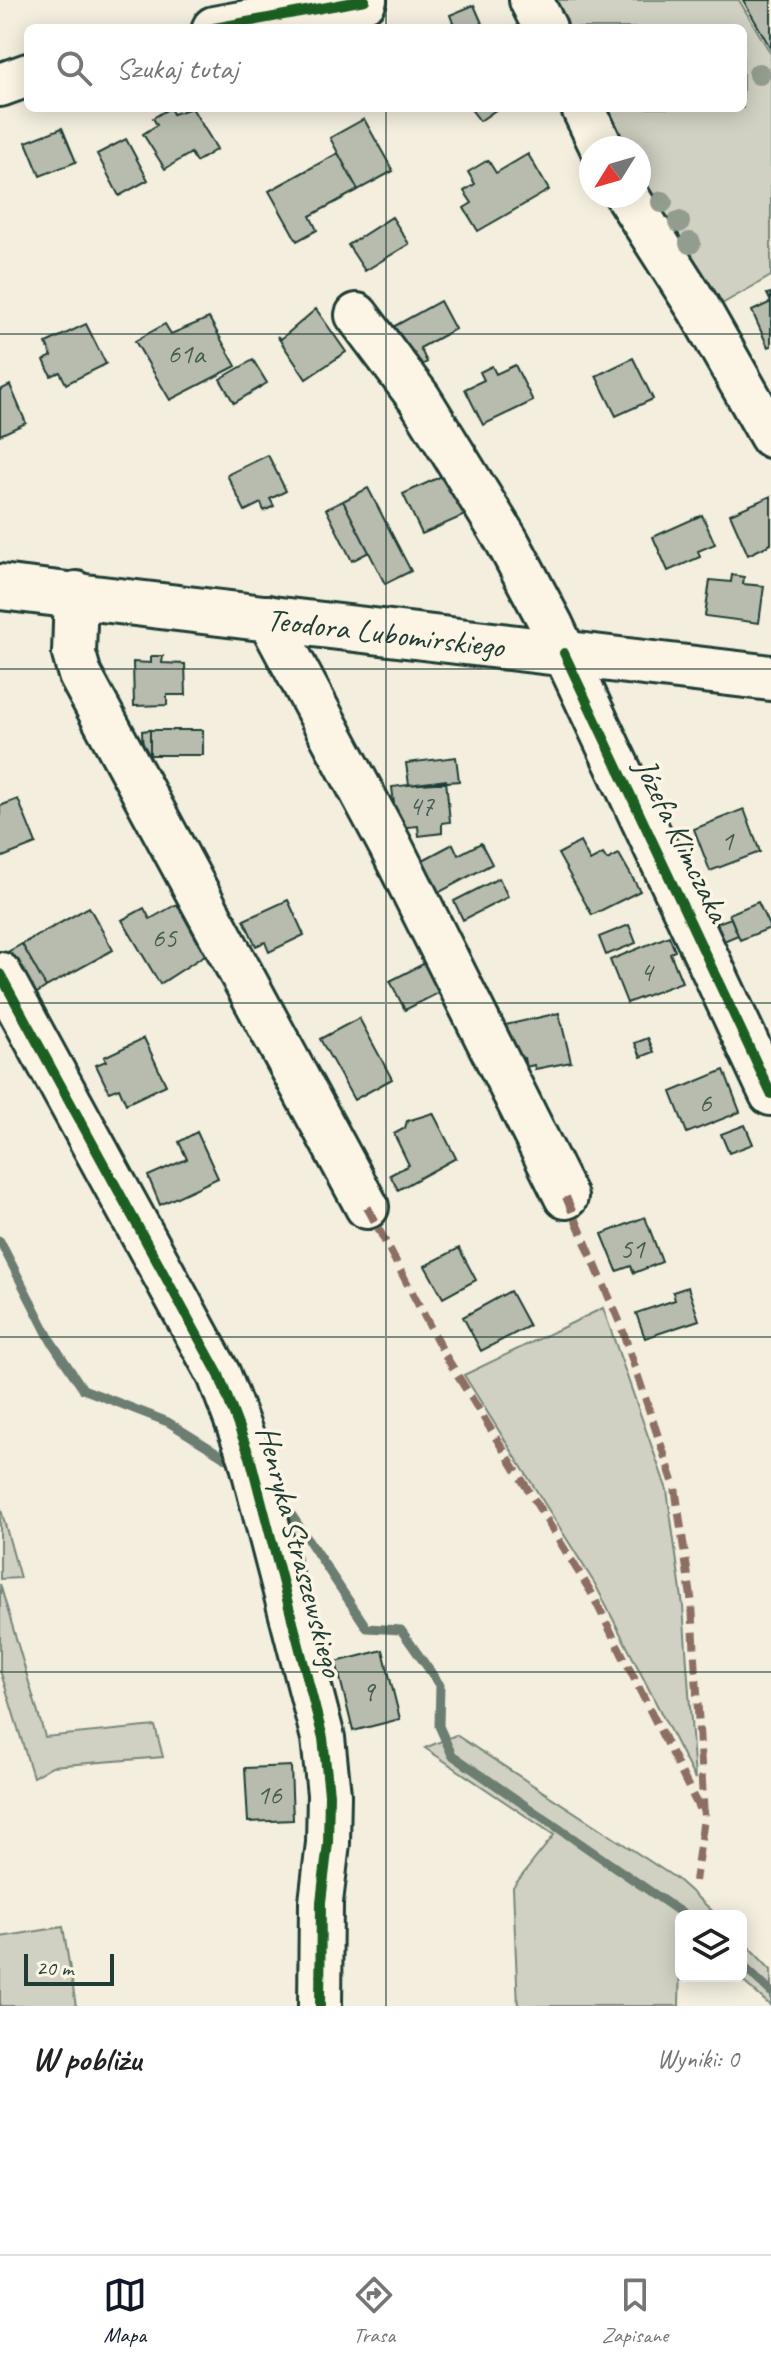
<!DOCTYPE html>
<html lang="pl">
<meta charset="utf-8">
<style>
:root{--surface:#fff;--page:#f6f6f6;--text:#222;--muted:#767676;--line:#e0e0e0;--accent:#111827}
body{margin:0;font-family:Caveat,sans-serif;background:var(--page);color:var(--text)}
.controls{position:absolute;right:24px;bottom:24px;display:grid;overflow:hidden;border-radius:12px;box-shadow:0 4px 20px #0003}
.controls button{width:72px;height:72px;display:grid;place-items:center;padding:0;border:0;border-bottom:2px solid var(--line);background:var(--surface);color:var(--text);font:40px sans-serif}
.compass{position:absolute;left:579px;top:136px;width:72px;height:72px;border-radius:50%;background:var(--surface);box-shadow:0 4px 20px #0003;rotate:233deg}
.scale{position:absolute;left:24px;bottom:20px;width:90px;box-sizing:border-box;padding-left:8px;border:4px solid #1f3d34;border-top:0;font-size:22px;line-height:28px;white-space:nowrap;color:#1f3d34;-webkit-text-stroke:6px #fcf5e5;paint-order:stroke}
.list{margin:0;padding:0;list-style:none}
h2{display:flex;justify-content:space-between;align-items:center;height:104px;margin:0;padding:0 32px;font-size:34px}
h2 small{font-size:26px;font-weight:400;color:var(--muted)}
.icon{flex:none;width:44px;height:44px;fill:none;stroke:currentColor;stroke-width:2;stroke-linecap:round;stroke-linejoin:round}
.map{position:relative;flex:none;width:771px;height:2006px;overflow:hidden}
.search{position:absolute;background:var(--surface);box-shadow:0 4px 20px #0003;left:24px;right:24px;top:24px;height:88px;display:flex;align-items:center;gap:20px;box-sizing:border-box;padding:0 28px;border-radius:12px;color:var(--muted);font-size:30px}
.sheet{height:248px;background:var(--surface)}
nav{display:flex;justify-content:space-around;align-items:center;box-sizing:border-box;height:112px;border-top:2px solid var(--line);background:var(--surface);font-size:22px;color:var(--muted)}
nav a{display:grid;justify-items:center;gap:4px}
nav .on{color:var(--accent)}
.map>svg:first-child{display:block}
.green{fill:#d0d1c2;stroke:#78877b;stroke-width:2}
.lines{fill:none;stroke-linecap:round;stroke-linejoin:round}
.stream{stroke:#6c7d72;stroke-width:9}
.building{fill:#b8bcae;stroke:#1f3d34;stroke-width:2}
.minor-casing{stroke:#1f3d34;stroke-width:48}
.highway-casing{stroke:#1f3d34;stroke-width:50}
.minor{stroke:#fcf5e5;stroke-width:42}
.highway{stroke:#fcf5e5;stroke-width:44}
.quiet{stroke:#8d6e63;stroke-width:8;stroke-dasharray:16 8;stroke-linecap:butt}
.cycleway-casing{stroke:#fcf5e5;stroke-width:15}
.cycleway{stroke:#1b5e20;stroke-width:10}
.tree{fill:#929d90}
.grid{fill:none;stroke:#1f3d34;stroke-width:2;stroke-opacity:0.55}
.labels{text-anchor:middle;dominant-baseline:central;stroke-width:7;stroke-linejoin:round;paint-order:stroke}
.number-label{font-size:28px;fill:#455d52}
.street-label{font-size:32px;fill:#1f3d34;stroke:#fcf5e5}
</style>
<div class="map">
<svg width="771" height="2006" viewBox="0 0 771 2006">
<rect width="100%" height="100%" fill="#f3eede"/>
<filter id="ink" filterUnits="userSpaceOnUse"><feTurbulence type="fractalNoise" baseFrequency=".0125" numOctaves="2"/><feDisplacementMap in="SourceGraphic" scale="16" xChannelSelector="R" yChannelSelector="G"/><feConvolveMatrix kernelMatrix="1 2 1 2 8 2 1 2 1" color-interpolation-filters="sRGB"/></filter>
<g filter="url(#ink)">
<path class="green" d="M539 0H739L771 54V276L713 309 639 195V148H613L593 108H743V28H553Z
M603 1308 667 1490 683 1606 695 1779 595 1584 464 1375Z
M0 1506 20 1578 0 1579Z
M0 1584 45 1737 155 1726 163 1757 52 1766 33 1777 0 1670Z
M456 1735 677 1879 718 1916H681L679 2006H518L513 1887 554 1835 425 1748Z
M63 1927 76 2006H0V1937Z
M741 1939 771 1970V2006L737 1976H741Z"/>
<g class="lines">
<path class="stream" d="M0 1241 51 1341 83 1389 168 1422 234 1463
M277 1493 367 1628 401 1630 440 1685 439 1726 452 1755 686 1916
M741 1964 771 1992"/>
</g>
<path class="building" d="M743 0H771V49Z
M474 5 484 28H455L450 15Z
M170 108 173 114 192 108 217 149 196 162 191 153 165 169 143 134 157 125 153 118Z
M470 108H496L497 109 480 121Z
M364 119 393 171 358 190 330 138Z
M62 128 76 162 40 176 26 142Z
M126 139 148 180 119 196 97 154Z
M338 153 358 190 310 216 317 230 297 241 269 191Z
M528 154 549 190 478 231 464 208 472 203 464 191 475 184 468 172 488 160 496 173Z
M392 217 409 244 365 271 348 245Z
M771 293V346L768 347 752 311 771 302 767 294Z
M440 301 455 329 420 348 427 362 415 369 393 327Z
M316 309 346 352 306 379 277 336 281 339Z
M209 318 236 366 170 400 135 341 165 324 171 334Z
M86 324 106 364 66 384 60 372 51 376 44 360 52 356 46 343Z
M633 358 653 399 616 416 596 376Z
M253 360 267 383 234 403 220 379Z
M515 365 533 401 483 425 465 389 484 380 480 372 492 366 496 374Z
M10 385 26 423 0 435V390Z
M268 455 286 491 270 499 274 506 264 511 261 503 245 511 227 475Z
M446 474 465 515 422 534 403 494Z
M368 488 411 571 385 584 343 501Z
M771 496V544L748 555 730 514Z
M343 501 369 552 352 561 326 509Z
M702 515 715 544 698 551 700 557 668 571 653 537Z
M732 575 744 577 743 584 764 586 759 623 705 616 710 580 731 582Z
M151 656H163L162 663 185 664 186 695H167V705L134 706 133 662 151 663Z
M150 730V755H143L142 731Z
M150 730H203V755H150Z
M456 757 459 781 409 785 406 763Z
M446 780 450 822 442 823V833L419 836 418 826 397 828 392 787Z
M18 799 36 844 0 858V806Z
M744 809 760 852 710 871 694 829Z
M580 842 590 861 603 854 607 860 619 854 640 891 592 915 558 854Z
M481 843 492 864 438 893 421 861 453 844 458 855Z
M499 878 508 897 463 920 454 901Z
M288 900 304 935 269 952 265 942 256 946 244 920Z
M758 902 770 928 740 940 729 914Z
M177 904 205 955 160 984 122 920 144 908 150 919Z
M89 907 113 950 46 987 22 944Z
M731 918 738 935 724 941 717 923Z
M629 925 636 943 606 955 599 937Z
M669 936 675 951 670 953 682 982 627 1003 610 960Z
M22 944 46 987 31 997 6 953Z
M427 962 442 991 405 1010 390 981Z
M559 1013 571 1062 535 1069 534 1065 526 1067 524 1058 508 1062 492 1028Z
M359 1018 392 1079 354 1100 320 1039Z
M144 1038 166 1085 126 1104 119 1088 109 1092 96 1065 106 1061 104 1057Z
M648 1038 654 1052 641 1057 635 1043Z
M724 1070 740 1112 687 1133 671 1092Z
M433 1113 456 1158 398 1190 390 1175 409 1165 394 1134 405 1128 407 1121Z
M745 1125 753 1144 729 1153 721 1134Z
M197 1132 218 1178 160 1205 148 1176 187 1159 179 1142Z
M645 1217 662 1262 634 1273 631 1266 617 1271 602 1234Z
M459 1248 476 1280 443 1298 425 1266Z
M688 1287 699 1320 645 1338 636 1313 675 1300 673 1292Z
M510 1291 529 1326 481 1351 463 1317Z
M383 1650 400 1719 353 1731 336 1662Z
M291 1766 293 1820 248 1822 245 1768Z"/>
<g class="lines">
<g class="minor-casing">
<path id="minor" d="M531 0 545 28
M214 28 365 0
M0 85 28 75
M583 108 602 148
M627 196 699 309 771 436
M357 315 419 398 507 541 551 624 771 1094
M76 593 74 654 80 675 367 1207
M268 617 390 845 566 1197
M0 974 219 1375 250 1457 323 1738 329 1794 328 1843 321 1902 320 2006"/>
</g>
<g class="highway-casing">
<g id="highway">
<path id="s1" d="M0 587 771 678"/>
</g>
</g>
<use href="#minor" class="minor"/>
<use href="#highway" class="highway"/>
<path class="quiet" d="M566 1197 620 1323 675 1487 692 1604 704 1818 695 1881
M367 1207 445 1355 591 1592 700 1810"/>
<g class="cycleway-casing">
<path id="cycleway" d="M214 28 365 0
M564 653 771 1094
M0 974 219 1375 250 1457 323 1738 329 1794 328 1843 321 1902 320 2006"/>
</g>
<use href="#cycleway" class="cycleway"/>
</g>
<g class="tree">
<circle cx="759" cy="74" r="11"/>
<circle cx="662" cy="202" r="11"/>
<circle cx="679" cy="222" r="11"/>
<circle cx="690" cy="243" r="11"/>
</g>
</g>
<path class="grid" d="M386 0V28M386 108V2006M0 334H771M0 669H771M0 1003H771M0 1337H771M0 1672H771"/>
<g class="labels">
<g class="number-label">
<text x="186" y="353">61a</text>
<text x="421" y="805">47</text>
<text x="727" y="840">1</text>
<text x="164" y="937">65</text>
<text x="646" y="971">4</text>
<text x="705" y="1102">6</text>
<text x="632" y="1248">51</text>
<text x="368" y="1691">9</text>
<text x="269" y="1794">16</text>
</g>
<g class="street-label">
<text stroke="none"><textPath href="#s1" startOffset="388">Teodora Lubomirskiego</textPath></text>
<text transform="translate(682 840) rotate(64)">Józefa Klimczaka</text>
<text transform="translate(300 1551) rotate(75)">Henryka Straszewskiego</text>
</g>
</g>
</svg>
<div class="controls">
<button><svg class="icon" aria-label="layers" viewBox="0 0 24 24"><path d="M12 4l9 5-9 5-9-5zM3 14l9 5 9-5"/></svg></button>
</div>
<svg class="compass" viewBox="-18 -18 36 36"><path d="M0-13l5 13h-10z" fill="#e53935"/><path d="M0 13l5-13h-10z" fill="#767676"/></svg>
<div class="scale">20 m</div>
<div class="search"><svg class="icon" aria-label="search" viewBox="0 0 24 24"><circle cx="10" cy="10" r="6"/><path d="M15 15l6 6"/></svg>Szukaj tutaj</div>
</div>
<section class="sheet">
<h2>W pobliżu<small>Wyniki: 0</small></h2>
<ul class="list">
</ul>
</section>
<nav>
<a class="on"><svg class="icon" aria-label="map" viewBox="0 0 24 24"><path d="M3 6l6-2 6 2 6-2v14l-6 2-6-2-6 2zM9 4v14M15 6v14"/></svg>Mapa</a>
<a><svg class="icon" aria-label="directions" viewBox="0 0 24 24"><path d="M12 3l9 9-9 9-9-9zM9 14v-3h6M13 9l2 2-2 2"/></svg>Trasa</a>
<a><svg class="icon" aria-label="saved" viewBox="0 0 24 24"><path d="M7 4h10v16l-5-4-5 4z"/></svg>Zapisane</a>
</nav>
